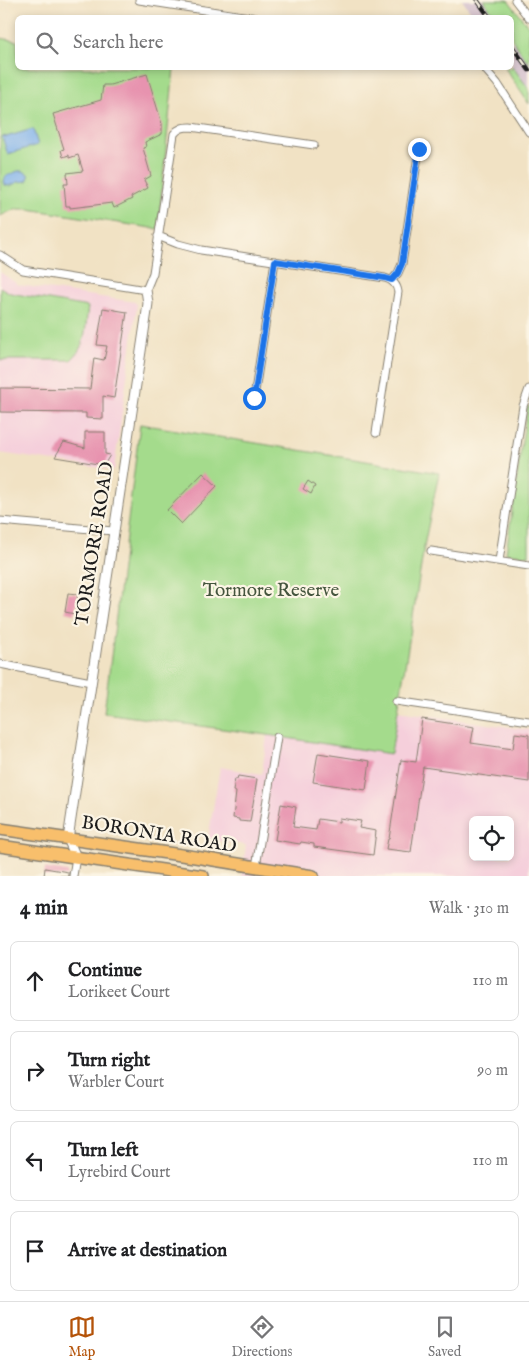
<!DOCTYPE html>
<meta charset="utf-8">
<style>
:root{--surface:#fff;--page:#f2f2f2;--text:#202124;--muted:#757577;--line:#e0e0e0;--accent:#b45309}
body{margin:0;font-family:"IM FELL English",serif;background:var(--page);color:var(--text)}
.controls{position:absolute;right:15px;bottom:15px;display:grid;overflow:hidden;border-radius:8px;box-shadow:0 2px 8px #0003}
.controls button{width:45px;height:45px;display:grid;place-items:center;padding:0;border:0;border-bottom:1px solid var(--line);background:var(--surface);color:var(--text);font:25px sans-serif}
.stop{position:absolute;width:15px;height:15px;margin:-11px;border:4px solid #1a73e8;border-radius:50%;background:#fff}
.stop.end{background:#1a73e8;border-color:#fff;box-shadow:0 1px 5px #0008}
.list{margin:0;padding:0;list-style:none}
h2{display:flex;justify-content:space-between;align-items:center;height:65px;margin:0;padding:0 20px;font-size:21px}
h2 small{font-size:16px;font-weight:400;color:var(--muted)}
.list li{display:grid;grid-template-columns:32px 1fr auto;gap:15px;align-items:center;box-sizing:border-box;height:80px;margin:0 10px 10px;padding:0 10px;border:1px solid var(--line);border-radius:8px}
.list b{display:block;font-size:19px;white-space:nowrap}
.list p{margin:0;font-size:16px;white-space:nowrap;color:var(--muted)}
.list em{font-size:16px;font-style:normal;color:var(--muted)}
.icon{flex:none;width:28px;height:28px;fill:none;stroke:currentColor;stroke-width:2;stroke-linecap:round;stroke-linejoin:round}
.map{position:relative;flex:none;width:529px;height:876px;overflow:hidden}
.search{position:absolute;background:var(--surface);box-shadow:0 2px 8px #0003;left:15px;right:15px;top:15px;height:55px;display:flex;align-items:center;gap:12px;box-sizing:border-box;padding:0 18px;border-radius:8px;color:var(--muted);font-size:19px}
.sheet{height:425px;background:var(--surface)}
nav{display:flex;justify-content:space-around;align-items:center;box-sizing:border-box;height:70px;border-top:1px solid var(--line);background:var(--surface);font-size:14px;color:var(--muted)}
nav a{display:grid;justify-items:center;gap:2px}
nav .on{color:var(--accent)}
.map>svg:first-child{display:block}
.built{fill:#f5cfdb;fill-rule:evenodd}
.industrial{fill:#d1bdcc}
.green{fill:#a4db8c;stroke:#607c54}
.water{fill:#7eb1eb;stroke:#4d6684}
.building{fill:#e793af}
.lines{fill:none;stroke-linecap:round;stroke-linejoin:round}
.minor-casing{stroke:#867f70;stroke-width:9}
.tertiary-casing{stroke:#867f70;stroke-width:11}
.primary-casing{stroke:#867f70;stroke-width:14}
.minor{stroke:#fff;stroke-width:7}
.tertiary{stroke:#fff;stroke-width:9}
.primary{stroke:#f8bf6c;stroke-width:11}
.rail-casing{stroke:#1c1c1c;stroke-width:4.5}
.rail{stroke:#fcf5e5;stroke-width:2.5;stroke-dasharray:8;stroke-linecap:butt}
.route{stroke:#1a73e8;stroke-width:6}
.labels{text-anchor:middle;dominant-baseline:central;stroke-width:4.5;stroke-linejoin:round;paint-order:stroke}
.street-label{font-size:19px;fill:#1c1c1c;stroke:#fcf5e5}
.park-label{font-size:19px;fill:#45553e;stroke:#fcf5e5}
</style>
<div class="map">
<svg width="529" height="876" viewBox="0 0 529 876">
<rect width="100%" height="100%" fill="#fcf5e5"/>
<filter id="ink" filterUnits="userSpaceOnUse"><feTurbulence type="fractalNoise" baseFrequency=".02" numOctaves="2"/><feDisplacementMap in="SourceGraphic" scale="10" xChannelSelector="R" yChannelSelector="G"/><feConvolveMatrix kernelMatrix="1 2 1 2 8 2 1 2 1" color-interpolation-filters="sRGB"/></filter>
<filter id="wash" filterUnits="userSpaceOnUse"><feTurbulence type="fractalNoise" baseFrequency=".0096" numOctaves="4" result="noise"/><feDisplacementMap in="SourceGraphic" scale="20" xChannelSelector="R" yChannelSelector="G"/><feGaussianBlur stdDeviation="1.12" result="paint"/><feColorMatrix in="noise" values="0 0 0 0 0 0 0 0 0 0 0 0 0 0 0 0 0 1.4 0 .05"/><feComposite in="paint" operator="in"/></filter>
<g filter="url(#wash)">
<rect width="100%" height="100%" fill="#f1e2c4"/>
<path class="built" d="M0 272 19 285 135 302 137 305 114 470 0 453Z
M398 711 529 730V876H242L246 845 208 839 220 767 262 774 267 735 391 754ZM473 820H510V857H473Z"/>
<path class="industrial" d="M462 0H483L496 17H475Z
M512 39 529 64V89L512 66Z"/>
<path class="green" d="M483 0H508L529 27V64L512 39V18L496 17Z
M0 38 17 41 18 68H174L158 229 28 209H15L0 216Z
M512 66 529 89V104L505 68H512Z
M0 287 10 293 88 307C85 328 87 345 71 360H0Z
M529 405V556L506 553 527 407Z
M140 424 439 473 425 541 391 754 267 735 104 713Z"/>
<path class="water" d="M33 129 38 145 11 153V154L8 155 2 137 5 136 6 137Z
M18 171H23L28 174 29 177 27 181 18 182 10 186 5 185 4 181 6 176Z"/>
<g id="blocks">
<path class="building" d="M147 74 162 124V134L145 142 146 147 143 148 151 176 144 180 148 188 131 197 132 199 114 208 112 203 70 208V206H66L64 184H68L67 173 83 171 78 155 69 158V155L63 157 61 150 64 149 53 114 101 100 103 85H110Z
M103 308 127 312 114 398 103 396V419L86 418V413L0 412V388L90 389 94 358 104 360 107 346 97 345Z
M85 432H105V454L110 455 104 465 55 457 64 442 85 448Z
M203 473 217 486 181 524 167 510Z
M308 481 315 486 311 494 303 489Z
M68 593 78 594 75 614 65 612Z
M422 719 474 727 471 743 513 749 515 733 529 735V782L423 767 411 852 386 849 388 839H389L401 760 416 762Z
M318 753 370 761 366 790 313 782Z
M238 776 257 779 250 822 239 821V819L233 818 236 792 233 791 235 779H237Z
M281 804 296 807 293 827 316 830 318 819 339 822V818L361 821 359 828 376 831 373 855 314 847V844L301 842 300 844 275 840Z
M45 868 68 872V876H44Z"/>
</g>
</g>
<g filter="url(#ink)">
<use href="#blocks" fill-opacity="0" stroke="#867f70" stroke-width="1"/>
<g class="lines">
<g class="minor-casing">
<path id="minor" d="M139 0 256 18
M515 0 529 18
M484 68 497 83 529 132
M158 236 178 244 201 250 385 278C392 280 397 284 398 292L376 433
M0 255 23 270 146 290 153 273 174 134C179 128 183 127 191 127L314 145
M392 280 398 273 402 264 419 149
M254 398 275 261
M0 521 113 531
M431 551 529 566
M499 561 523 406 529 389
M0 664 91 682
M396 701 529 721
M256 867 277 737
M73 876 76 857"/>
</g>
<g class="tertiary-casing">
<path id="tertiary" d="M76 857 68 839 147 311 148 303 146 290"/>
</g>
<g class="primary-casing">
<path id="primary" d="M0 829 195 857 313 876
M0 846 203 876"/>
</g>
<use href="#minor" class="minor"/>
<use href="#tertiary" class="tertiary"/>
<use href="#primary" class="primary"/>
<g class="rail-casing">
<path id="rail" d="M477 0 490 18
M512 46 529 70"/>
</g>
<use href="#rail" class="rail"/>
</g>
</g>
<g class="lines" filter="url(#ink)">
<path class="route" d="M254 398 275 261 385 278 392 280 398 273 402 264 419 149"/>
</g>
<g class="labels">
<g class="street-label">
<text transform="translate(95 544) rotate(-81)">TORMORE ROAD</text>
<text transform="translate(159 835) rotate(9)">BORONIA ROAD</text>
</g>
<g class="park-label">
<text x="271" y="591">Tormore Reserve</text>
</g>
</g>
</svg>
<div class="controls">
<button><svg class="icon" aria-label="locate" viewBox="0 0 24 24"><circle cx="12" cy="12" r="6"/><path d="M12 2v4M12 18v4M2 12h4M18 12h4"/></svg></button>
</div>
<div class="stop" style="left:254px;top:398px"></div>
<div class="stop end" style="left:419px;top:149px"></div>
<div class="search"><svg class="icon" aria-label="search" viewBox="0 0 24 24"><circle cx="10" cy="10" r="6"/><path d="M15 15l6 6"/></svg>Search here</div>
</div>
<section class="sheet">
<h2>4 min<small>Walk · 310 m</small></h2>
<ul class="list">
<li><svg class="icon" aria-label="ahead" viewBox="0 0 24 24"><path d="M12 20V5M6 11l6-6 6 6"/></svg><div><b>Continue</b><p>Lorikeet Court</p></div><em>110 m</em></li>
<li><svg class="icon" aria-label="right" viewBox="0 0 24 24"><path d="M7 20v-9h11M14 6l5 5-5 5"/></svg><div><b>Turn right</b><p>Warbler Court</p></div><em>90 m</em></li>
<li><svg class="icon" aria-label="left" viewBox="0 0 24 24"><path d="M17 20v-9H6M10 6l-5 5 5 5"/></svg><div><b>Turn left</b><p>Lyrebird Court</p></div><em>110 m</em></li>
<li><svg class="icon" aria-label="arrive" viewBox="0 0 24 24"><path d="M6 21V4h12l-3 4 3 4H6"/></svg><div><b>Arrive at destination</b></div></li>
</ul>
</section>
<nav>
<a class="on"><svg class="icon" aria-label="map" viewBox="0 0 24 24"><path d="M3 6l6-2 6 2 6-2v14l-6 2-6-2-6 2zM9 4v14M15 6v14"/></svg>Map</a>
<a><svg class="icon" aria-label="directions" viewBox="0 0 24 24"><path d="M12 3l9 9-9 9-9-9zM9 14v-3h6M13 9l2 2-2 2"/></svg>Directions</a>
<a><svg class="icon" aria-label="saved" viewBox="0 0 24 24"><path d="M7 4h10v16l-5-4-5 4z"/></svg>Saved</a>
</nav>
